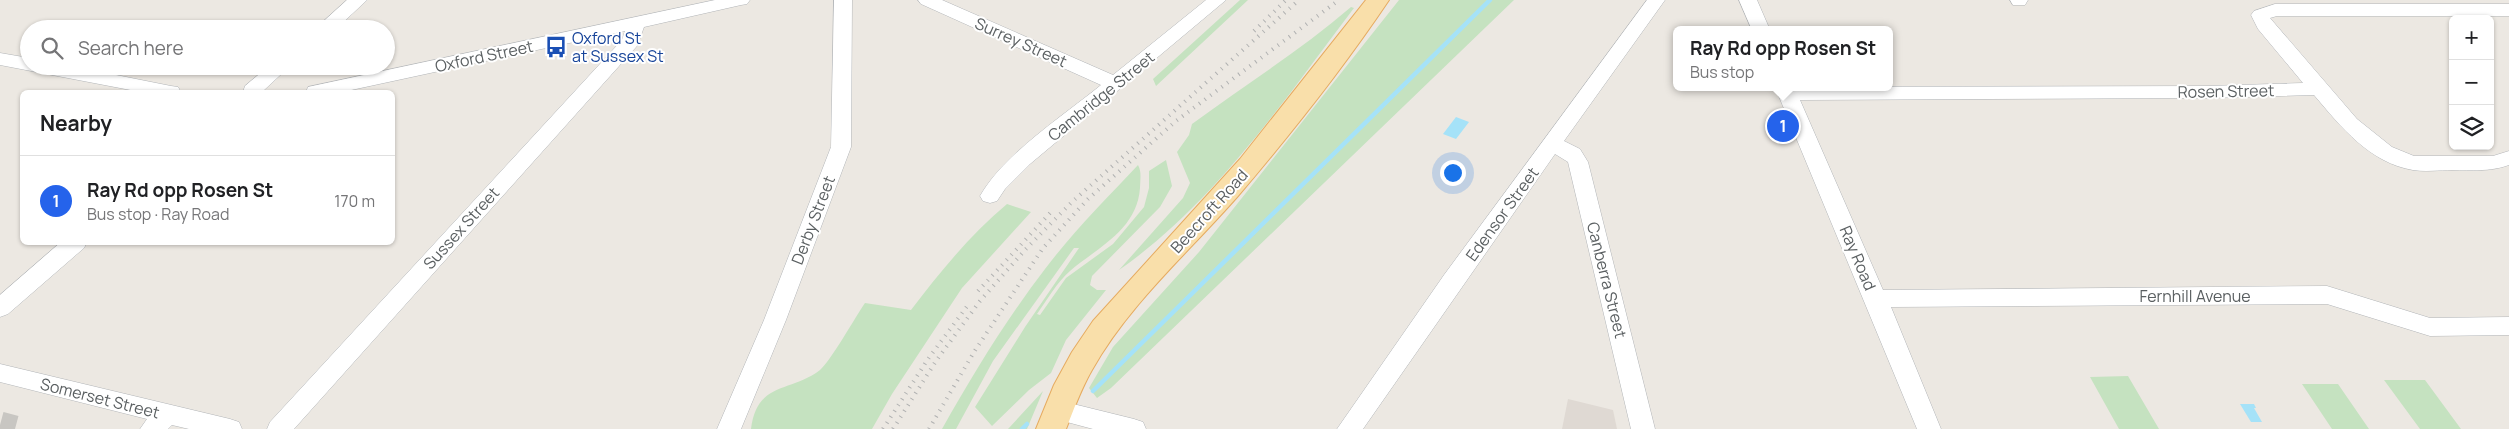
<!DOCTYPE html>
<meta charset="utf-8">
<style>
:root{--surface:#fff;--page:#f2f2f2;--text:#202124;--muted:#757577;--line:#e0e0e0;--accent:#2563eb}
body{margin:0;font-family:Manrope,sans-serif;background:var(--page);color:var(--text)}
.controls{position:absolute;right:15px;top:15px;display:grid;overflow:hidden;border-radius:8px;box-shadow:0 1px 4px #0004}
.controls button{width:45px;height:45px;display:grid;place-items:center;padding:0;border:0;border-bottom:1px solid var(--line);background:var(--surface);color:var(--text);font:25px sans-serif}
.you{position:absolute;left:1452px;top:172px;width:18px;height:18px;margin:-12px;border:4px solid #fff;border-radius:50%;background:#1a73e8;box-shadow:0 0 0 8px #1a73e833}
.badge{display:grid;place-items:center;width:32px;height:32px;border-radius:50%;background:var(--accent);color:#fff;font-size:16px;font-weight:700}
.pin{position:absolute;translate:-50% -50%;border:2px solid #fff;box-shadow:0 1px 5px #0006}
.popup{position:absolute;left:1673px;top:26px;width:220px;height:65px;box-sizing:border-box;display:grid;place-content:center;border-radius:8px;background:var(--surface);filter:drop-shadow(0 1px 4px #0005);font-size:16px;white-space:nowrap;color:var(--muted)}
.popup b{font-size:19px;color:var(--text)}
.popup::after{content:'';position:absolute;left:50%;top:100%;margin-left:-10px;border:10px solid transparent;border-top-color:var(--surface)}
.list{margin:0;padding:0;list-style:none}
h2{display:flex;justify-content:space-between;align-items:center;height:65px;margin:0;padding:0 20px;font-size:21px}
h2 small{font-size:16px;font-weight:400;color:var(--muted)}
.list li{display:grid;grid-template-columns:32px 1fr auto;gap:15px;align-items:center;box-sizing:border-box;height:90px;padding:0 20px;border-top:1px solid var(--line)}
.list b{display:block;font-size:19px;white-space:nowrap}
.list p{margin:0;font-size:16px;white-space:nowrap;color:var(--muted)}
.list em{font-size:16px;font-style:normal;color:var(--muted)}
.icon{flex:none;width:28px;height:28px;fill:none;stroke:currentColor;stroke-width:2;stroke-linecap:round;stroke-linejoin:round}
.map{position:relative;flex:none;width:2509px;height:429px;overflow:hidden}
.search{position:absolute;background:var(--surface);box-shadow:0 1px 4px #0004;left:20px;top:20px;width:375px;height:55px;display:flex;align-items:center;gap:12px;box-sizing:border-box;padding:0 18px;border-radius:28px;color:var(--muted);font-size:19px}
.panel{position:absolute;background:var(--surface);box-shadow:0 1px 4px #0004;left:20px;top:90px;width:375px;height:155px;border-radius:8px}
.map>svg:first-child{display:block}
.education{fill:#dfd9d3}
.green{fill:#c5e2c0}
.water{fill:#a5e2f8}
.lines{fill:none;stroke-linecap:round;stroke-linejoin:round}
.stream{stroke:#a5e2f8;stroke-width:4.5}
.highway-tunnel{stroke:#c8c6c2;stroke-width:27;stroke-dasharray:27 14;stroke-linecap:butt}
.minor-casing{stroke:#b2b5b8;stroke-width:1}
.major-casing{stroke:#e6ab60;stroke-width:2}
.minor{fill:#fff;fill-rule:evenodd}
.major{fill:#f9dfaa;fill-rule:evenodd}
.rail{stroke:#b0b1b1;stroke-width:4;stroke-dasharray:1 6;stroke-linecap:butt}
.labels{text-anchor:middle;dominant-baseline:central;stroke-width:4;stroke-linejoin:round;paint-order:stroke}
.transit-label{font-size:16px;fill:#164399;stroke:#fff;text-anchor:start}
.street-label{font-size:16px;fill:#5a5f61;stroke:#fff}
</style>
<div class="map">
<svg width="2509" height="429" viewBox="0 0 2509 429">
<rect width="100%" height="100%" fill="#ece8e2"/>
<path class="education" d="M1568 399 1613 410 1617 429H1562Z"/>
<path class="green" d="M1240 0H1248L1156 86 1153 79Z
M1399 0H1514L1111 388 1097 398 1089 388 1113 347 1199 252Z
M1351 7 1354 8C1285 99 1214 204 1119 270L1183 198 1190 183 1177 152 1189 135 1192 124C1245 85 1301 50 1351 7Z
M1166 160 1172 186 1160 207 1092 276 1090 285 1097 290H1106L1066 340 1051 373 1029 390 992 426 975 407 1025 327 1079 248H1074L993 361 956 429H942C973 374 1006 320 1045 269 1073 232 1106 199 1138 165 1142 172 1140 180 1140 188 1137 230 1098 247 1070 271 1057 282 1047 300 1037 314L1040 315 1066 278 1113 244 1144 207 1149 188V171Z
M1007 204 1031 212 962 288 892 394 872 429H751C757 381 790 393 820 370 830 362 856 316 865 303L911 310C940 272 970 235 1007 204Z
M2128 376 2159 429H2119L2090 377Z
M2384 380H2425L2461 429H2420Z
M2302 384H2338L2369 429H2332Z
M1043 391 1027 429H1008Z"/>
<path class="water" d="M1456 117 1469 122 1456 139 1443 134Z
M2240 404H2254L2256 408H2254L2262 422H2251Z"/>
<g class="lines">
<path class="stream" d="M1093 391 1490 0
M1022 429 1027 424"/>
<path class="highway-tunnel" d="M0 425 15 429"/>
<g class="minor-casing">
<path id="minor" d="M347 0H367L336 29H315Z
M715 0H750L747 4 741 5 644 27 637 46 294 429H267L270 422 622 40 625 31 342 92H306L308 87Z
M834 0H852L851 147 786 320 741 429H717L764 320 831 147Z
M918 0H942L1113 75 1206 0H1226L1030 164 1005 189 997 201 990 203 983 201 980 196C1004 154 1063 116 1101 85L921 4Z
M1647 0H1665L1564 141 1580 149 1588 162 1655 429H1631L1568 162 1555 154 1363 429H1337L1444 275Z
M1739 0H1757L1770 30H1752Z
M2010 0H2028L2025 5H2013Z
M2275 4H2509V16H2277L2270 18 2357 119 2392 147 2414 156H2493L2509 151V165C2490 172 2472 170 2452 170 2440 170 2426 172 2413 170 2370 163 2341 127 2314 95L2209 98 1800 100 1883 290 2327 286 2430 318 2509 317V335L2430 336 2327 304 1891 307 1941 429H1917L1775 87 2209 86 2303 83 2258 29 2251 15 2254 11Z
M0 53 29 58V66H71L171 86 178 87 181 92H141L0 65Z
M269 66H290L262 92H243L245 86Z
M61 242H87L84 248 8 314 0 317V295Z
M0 364 230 419 239 422 242 429H189L172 425 168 429H140L147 419 0 382Z
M1057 400 1134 419 1143 422 1146 429H1093L1048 417 1045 410 1048 403Z"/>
</g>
<g class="major-casing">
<path id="major" d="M1366 0H1389C1344 67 1291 134 1238 196 1189 252 1129 304 1092 370 1081 389 1074 409 1066 429H1036L1054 385 1072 352 1093 321 1240 159Z"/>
</g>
<use href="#minor" class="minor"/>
<use href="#major" class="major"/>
<path class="rail" d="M1254 31 1286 0
M978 291 1051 212
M883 429 928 359 968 305
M893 429 936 361 980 301 1025 250 1073 201 1299 0
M929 429 974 352 1043 248 1088 199 1176 121 1339 0"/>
</g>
<defs>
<g id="bus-bare" transform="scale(1.725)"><path d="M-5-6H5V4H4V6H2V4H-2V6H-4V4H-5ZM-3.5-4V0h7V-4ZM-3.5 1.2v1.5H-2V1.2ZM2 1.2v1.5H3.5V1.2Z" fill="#1a4fb4" stroke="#fff" stroke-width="2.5" paint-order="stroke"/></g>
</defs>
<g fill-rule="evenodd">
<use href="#bus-bare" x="556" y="47"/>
</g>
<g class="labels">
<g class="transit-label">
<text x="572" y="38">Oxford St<tspan x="572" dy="18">at Sussex St</tspan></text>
</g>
<g class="street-label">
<text transform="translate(1021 42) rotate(24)">Surrey Street</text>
<text transform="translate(484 56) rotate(-12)">Oxford Street</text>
<text transform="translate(2226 91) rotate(-1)">Rosen Street</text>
<text transform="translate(1101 96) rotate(-39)">Cambridge Street</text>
<text transform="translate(1209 211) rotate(-48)">Beecroft Road</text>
<text transform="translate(1502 214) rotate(-54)">Edensor Street</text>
<text transform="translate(813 220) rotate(-69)">Derby Street</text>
<text transform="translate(461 228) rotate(-48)">Sussex Street</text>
<text transform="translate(1858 258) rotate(67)">Ray Road</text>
<text transform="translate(1607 280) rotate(76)">Canberra Street</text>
<text x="2195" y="296">Fernhill Avenue</text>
<text transform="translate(100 398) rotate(14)">Somerset Street</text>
</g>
</g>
</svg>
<div class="controls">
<button>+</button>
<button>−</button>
<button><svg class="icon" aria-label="layers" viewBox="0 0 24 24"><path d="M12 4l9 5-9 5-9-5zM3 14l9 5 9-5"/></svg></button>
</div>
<div class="you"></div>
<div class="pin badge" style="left:1783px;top:126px">1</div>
<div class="popup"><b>Ray Rd opp Rosen St</b>Bus stop</div>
<div class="search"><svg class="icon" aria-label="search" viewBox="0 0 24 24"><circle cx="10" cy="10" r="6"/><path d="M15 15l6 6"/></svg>Search here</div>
<section class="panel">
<h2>Nearby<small></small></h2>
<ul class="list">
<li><span class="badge">1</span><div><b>Ray Rd opp Rosen St</b><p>Bus stop · Ray Road</p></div><em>170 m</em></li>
</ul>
</section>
</div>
